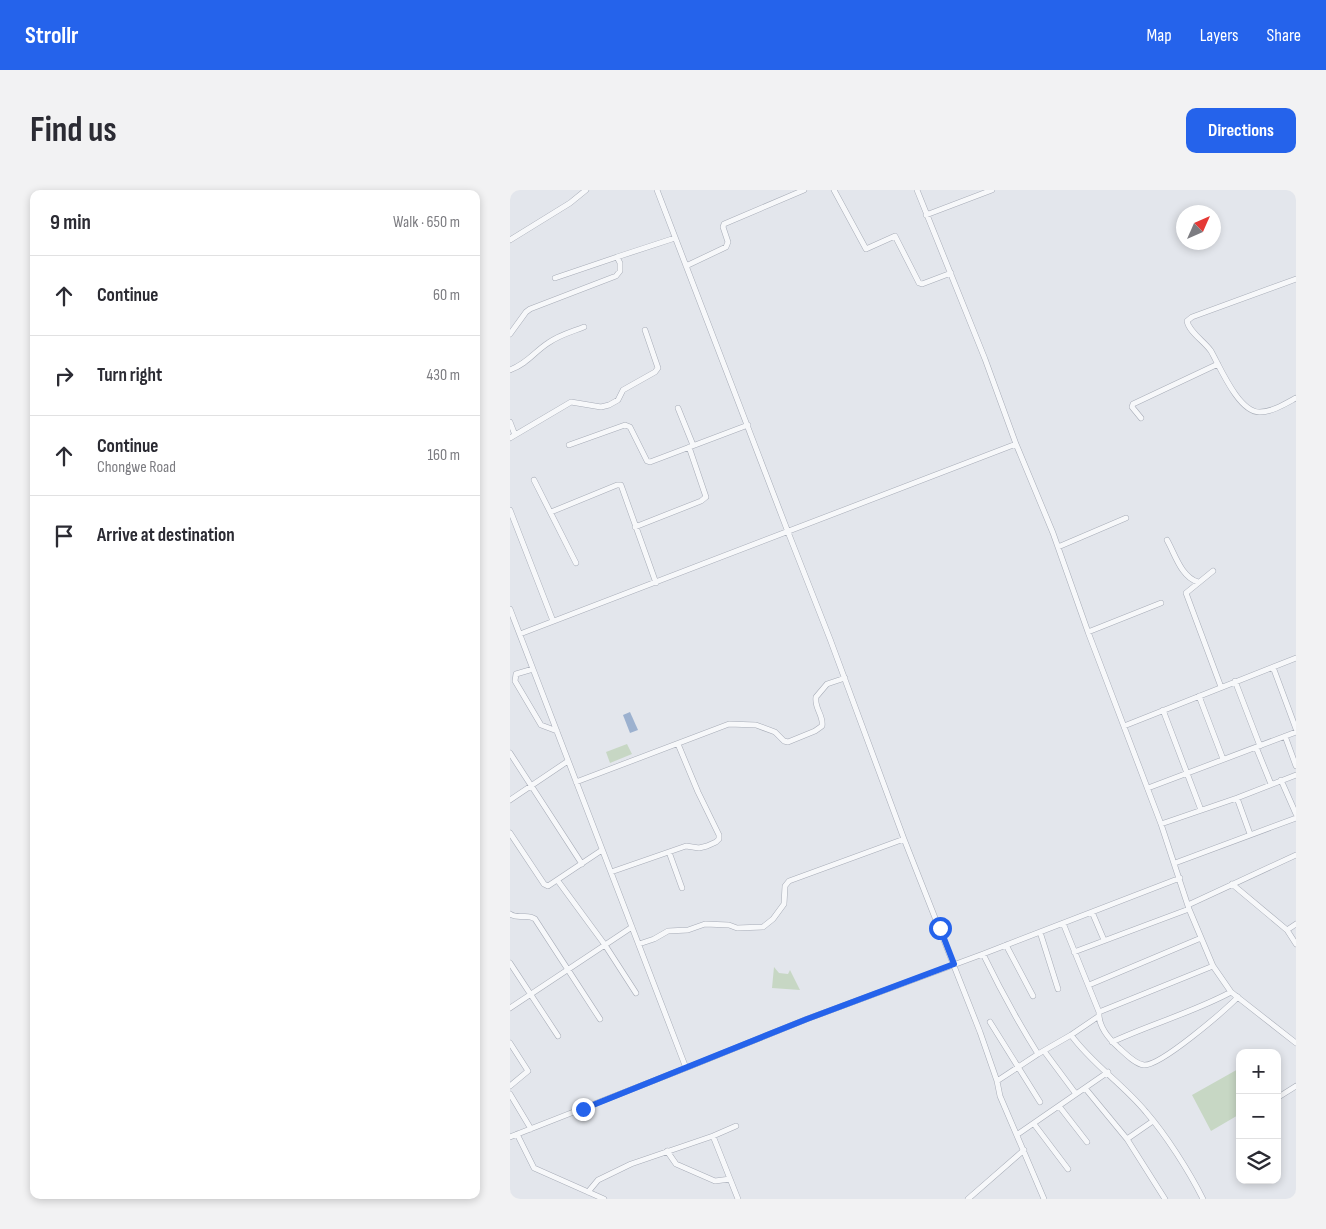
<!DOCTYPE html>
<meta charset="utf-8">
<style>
:root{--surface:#fff;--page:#f2f2f3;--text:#2b2b33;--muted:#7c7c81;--line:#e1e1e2;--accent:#2563eb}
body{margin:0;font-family:"Sofia Sans Condensed",sans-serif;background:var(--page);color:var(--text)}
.controls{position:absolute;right:15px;bottom:15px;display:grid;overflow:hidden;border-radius:10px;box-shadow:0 2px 8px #0003}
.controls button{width:45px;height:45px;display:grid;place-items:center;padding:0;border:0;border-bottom:1px solid var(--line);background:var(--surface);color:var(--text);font:25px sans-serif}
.compass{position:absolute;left:666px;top:15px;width:45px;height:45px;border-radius:50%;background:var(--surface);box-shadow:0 2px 8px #0003;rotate:45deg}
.stop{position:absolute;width:15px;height:15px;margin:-11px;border:4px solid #2563eb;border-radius:50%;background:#fff}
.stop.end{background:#2563eb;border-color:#fff;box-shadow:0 1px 5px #0008}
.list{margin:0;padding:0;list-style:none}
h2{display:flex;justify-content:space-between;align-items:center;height:65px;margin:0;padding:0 20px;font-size:21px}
h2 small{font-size:16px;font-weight:400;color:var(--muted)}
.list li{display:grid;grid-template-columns:32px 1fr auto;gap:15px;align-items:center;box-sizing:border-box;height:80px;padding:0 20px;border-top:1px solid var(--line)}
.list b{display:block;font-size:19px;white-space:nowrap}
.list p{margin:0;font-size:16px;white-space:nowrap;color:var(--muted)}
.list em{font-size:16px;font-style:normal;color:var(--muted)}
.icon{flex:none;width:28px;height:28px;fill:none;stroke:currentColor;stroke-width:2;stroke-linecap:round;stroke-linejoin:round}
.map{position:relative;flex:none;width:786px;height:1009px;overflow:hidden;border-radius:10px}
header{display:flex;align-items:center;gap:30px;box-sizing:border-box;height:70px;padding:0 25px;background:var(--accent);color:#fff}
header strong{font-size:24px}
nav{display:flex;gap:28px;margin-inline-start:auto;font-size:18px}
.intro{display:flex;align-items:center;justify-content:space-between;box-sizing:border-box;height:120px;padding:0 30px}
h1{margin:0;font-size:35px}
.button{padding:12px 22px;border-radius:10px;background:var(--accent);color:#fff;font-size:18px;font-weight:700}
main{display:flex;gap:30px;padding:0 30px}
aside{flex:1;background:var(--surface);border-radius:10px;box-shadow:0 2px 8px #0003}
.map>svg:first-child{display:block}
.green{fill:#c7d7c4}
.water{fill:#9cb1cf}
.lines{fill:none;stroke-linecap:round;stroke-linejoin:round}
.minor-casing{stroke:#a7acb7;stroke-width:6}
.minor{stroke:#f7f8fa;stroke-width:5}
.route{stroke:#2563eb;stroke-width:6}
</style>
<header>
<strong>Strollr</strong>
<nav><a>Map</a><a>Layers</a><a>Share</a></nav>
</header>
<div class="intro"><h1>Find us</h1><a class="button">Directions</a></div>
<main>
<aside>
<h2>9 min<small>Walk · 650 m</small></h2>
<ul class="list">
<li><svg class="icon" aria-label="ahead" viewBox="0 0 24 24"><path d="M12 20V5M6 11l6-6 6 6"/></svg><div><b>Continue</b></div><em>60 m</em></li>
<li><svg class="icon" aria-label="right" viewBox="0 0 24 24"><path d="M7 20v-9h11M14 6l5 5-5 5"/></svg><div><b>Turn right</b></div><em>430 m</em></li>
<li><svg class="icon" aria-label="ahead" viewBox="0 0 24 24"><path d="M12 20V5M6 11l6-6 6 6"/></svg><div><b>Continue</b><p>Chongwe Road</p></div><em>160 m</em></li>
<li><svg class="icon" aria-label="arrive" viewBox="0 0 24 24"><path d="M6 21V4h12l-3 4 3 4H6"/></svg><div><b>Arrive at destination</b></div></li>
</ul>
</aside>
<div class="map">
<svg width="786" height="1009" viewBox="0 0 786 1009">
<rect width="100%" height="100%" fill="#e3e6ec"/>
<path class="green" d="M117 554 122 564 100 573 96 562Z
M264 777 269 783 278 784 280 780 290 800 262 798Z
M730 878V924L701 941 682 905Z"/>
<path class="water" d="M120 522 128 540 120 543 113 525Z"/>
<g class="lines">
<g class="minor-casing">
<path id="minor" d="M147 0 278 342 320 449 394 649 470 842 487 891 490 906 534 1009
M324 0 356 59 385 46 409 93 412 94 441 83
M407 0 475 169 506 254 543 343 578 442 651 634 679 719 703 776 721 802 786 853
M416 25 482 0
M0 50 60 13 76 0
M176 76 216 57 218 52 213 37 214 34 294 0
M45 88 107 67
M786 89 682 127 677 131C679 142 694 151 701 161 710 177 729 223 750 222 762 222 775 214 786 208
M0 144 16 122 20 119 106 86 110 81V73L107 67 165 48
M0 180C18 173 23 163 38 153 49 145 61 142 74 137
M168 218 183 255
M631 228 622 217 623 214 708 174
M0 232 5 245
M0 248 61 212 91 217 99 215 108 210 113 200 145 182 148 178 147 175 135 140
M59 255 115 235 120 237 137 271 140 272 238 235
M24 290 66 373
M0 320 43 431
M41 322 107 295H111L146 393
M125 337 191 311 196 307 179 257
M657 350C665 364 671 387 688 392
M548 357 616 328
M703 381 676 403 711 497
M0 419 176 878 297 829 473 764 670 688
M578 442 651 413
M10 444 506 254
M763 477 786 539
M23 479 6 484 5 491 31 535 47 541
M725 491 750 556
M689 506 713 569
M653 520 691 620
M614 536 786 468
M775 546 786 576
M746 557 761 594
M0 563 72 674
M771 590 786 624
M66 592 219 534 246 535 265 542 274 551 278 552 305 541 312 536C314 526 304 518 306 507L317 494 335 488
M638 598 786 542
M727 608 740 644
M0 610 58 571
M651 634 727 608 786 585
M0 643 34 694 38 696 92 660
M159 662 172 698
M665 673 786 628
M101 682 176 656 189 658 197 656 206 652 209 649V645L188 602 168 554
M48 691 95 755 126 803
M722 694 777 740 786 754
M678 715 786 665
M582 722 594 750
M0 724C8 730 17 723 25 729L90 829
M553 733 589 822C588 836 599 849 609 858 616 864 625 874 634 875 651 876 714 821 728 807
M777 740 786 734
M530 742 548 799
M129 754 144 749 158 741 178 740 195 734 219 735 227 738 253 737 263 729 274 714 275 696 279 691 394 649
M496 755 523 806
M564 762 679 719
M473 764C490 799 508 832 528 864
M0 773 48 846
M579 795 691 748
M0 818 122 737
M589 822 703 776
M589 826 561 845C582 874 613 894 636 922 656 945 679 981 693 1009
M480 832 530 912
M602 852C641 834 684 822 721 802
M0 853 18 881 0 896
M534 861 566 904
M487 891 528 864 561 845
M575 898 617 949 655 1009
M0 904 21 939
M767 908 786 896
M549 916 577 952
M524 934 558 979
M7 944 24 978 94 1009
M508 944 598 882
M203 946 228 1009
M0 947 176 878
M617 949 643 931
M157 961 166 974 205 991 220 989
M78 1002 88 990 121 974 203 946 226 936
M458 1009 514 960"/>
</g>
<use href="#minor" class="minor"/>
</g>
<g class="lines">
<path class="route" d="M73 919 297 829 444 774 430 738"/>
</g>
</svg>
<div class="controls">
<button>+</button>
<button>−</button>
<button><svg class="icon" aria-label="layers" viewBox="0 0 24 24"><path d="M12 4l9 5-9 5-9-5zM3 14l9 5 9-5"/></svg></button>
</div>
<svg class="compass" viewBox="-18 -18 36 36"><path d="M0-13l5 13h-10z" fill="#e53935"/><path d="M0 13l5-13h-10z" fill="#7c7c81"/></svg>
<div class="stop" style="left:430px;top:738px"></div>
<div class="stop end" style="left:73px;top:919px"></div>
</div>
</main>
